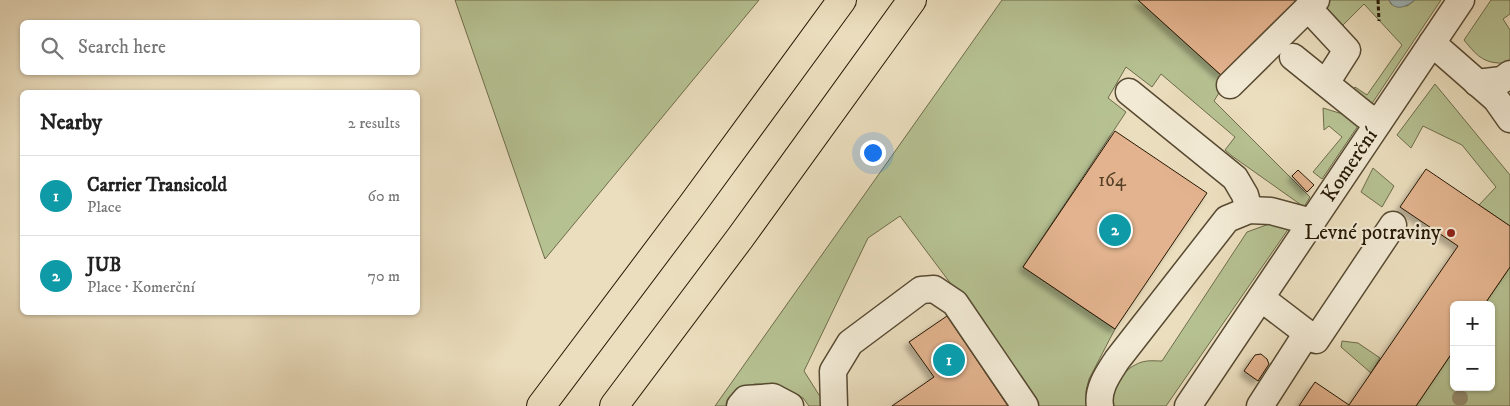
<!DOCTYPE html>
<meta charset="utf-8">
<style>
:root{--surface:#fff;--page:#f2f2f2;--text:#222;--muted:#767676;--line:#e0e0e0;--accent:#8f2418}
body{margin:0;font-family:"IM FELL DW Pica",serif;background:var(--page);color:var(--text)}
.controls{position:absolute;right:15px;bottom:15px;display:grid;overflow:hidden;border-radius:8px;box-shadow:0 1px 4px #0004}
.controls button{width:45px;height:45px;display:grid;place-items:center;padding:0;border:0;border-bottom:1px solid var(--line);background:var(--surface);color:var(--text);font:25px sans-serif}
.you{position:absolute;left:872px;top:152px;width:18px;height:18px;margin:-12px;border:4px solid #fff;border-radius:50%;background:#1a73e8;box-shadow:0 0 0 8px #1a73e833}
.badge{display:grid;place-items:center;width:32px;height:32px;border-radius:50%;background:var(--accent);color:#fff;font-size:16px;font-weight:700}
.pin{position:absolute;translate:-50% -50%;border:2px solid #fff;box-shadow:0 1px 5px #0006}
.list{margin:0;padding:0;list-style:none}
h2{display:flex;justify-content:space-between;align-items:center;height:65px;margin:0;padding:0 20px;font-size:21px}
h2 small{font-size:16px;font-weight:400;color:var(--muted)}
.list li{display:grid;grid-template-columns:32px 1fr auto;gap:15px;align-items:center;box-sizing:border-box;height:80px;padding:0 20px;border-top:1px solid var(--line)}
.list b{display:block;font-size:19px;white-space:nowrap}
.list p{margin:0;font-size:16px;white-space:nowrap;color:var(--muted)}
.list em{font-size:16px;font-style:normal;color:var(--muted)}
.icon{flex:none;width:28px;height:28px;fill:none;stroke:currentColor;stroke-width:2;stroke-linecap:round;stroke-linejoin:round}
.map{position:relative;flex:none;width:1510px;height:406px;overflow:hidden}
.search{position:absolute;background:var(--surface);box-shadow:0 1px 4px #0004;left:20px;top:20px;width:400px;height:55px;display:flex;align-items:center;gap:12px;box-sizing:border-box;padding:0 18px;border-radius:8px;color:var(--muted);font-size:19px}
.panel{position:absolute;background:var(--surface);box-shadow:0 1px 4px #0004;left:20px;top:90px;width:400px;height:225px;border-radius:8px}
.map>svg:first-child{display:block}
.green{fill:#b6c192;stroke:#6e6c4a}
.water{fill:#9eb9bd;stroke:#6e7973}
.building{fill:#e2b38e;stroke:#261803;filter:url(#shadow)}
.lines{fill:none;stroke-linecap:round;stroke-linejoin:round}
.minor-casing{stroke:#574a32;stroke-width:29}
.highway-casing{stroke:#261803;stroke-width:30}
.path{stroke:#261803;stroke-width:3;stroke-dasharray:4 2.5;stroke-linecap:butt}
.minor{stroke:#f2ead5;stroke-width:26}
.highway{stroke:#ebdebe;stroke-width:28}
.tree{fill:#968d6f}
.poi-dot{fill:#8f2418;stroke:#f2ead5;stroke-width:2}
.labels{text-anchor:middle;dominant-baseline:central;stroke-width:4.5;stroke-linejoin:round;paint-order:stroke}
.number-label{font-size:19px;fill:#553f26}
.street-label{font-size:21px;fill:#261803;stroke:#f2ead5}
.poi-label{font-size:21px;fill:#261803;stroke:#f2ead5;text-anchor:end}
</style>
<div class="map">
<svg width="1510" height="406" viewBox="0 0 1510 406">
<defs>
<filter id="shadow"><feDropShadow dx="-4.5" dy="4.5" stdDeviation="2.5" flood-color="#0004"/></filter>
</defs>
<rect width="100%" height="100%" fill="#ebdebe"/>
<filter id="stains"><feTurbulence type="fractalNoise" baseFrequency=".004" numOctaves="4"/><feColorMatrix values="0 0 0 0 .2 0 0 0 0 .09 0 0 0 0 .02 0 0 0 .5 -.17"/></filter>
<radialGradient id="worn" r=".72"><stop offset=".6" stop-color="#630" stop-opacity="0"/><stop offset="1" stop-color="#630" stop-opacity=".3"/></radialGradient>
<path class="green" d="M455 0H759L545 259Z
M1002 0H1138L1222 76V88L1214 101 1310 197 1304 207 1232 156 1225 150 1235 137 1161 74 1152 87 1126 67 1108 98 1126 112 1023 267 1115 329 1089 379 1086 391 1087 406H1035L951 284 900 216 868 238 804 371 826 406H809L803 398 776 385 755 384 736 392 727 406H715Z
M1330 0H1389L1391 4 1407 6 1415 0H1441L1367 111 1352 91 1355 87 1367 95 1402 45 1364 4 1338 30 1318 10Z
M1491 0H1510V14L1503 19 1510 30V61C1505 64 1503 63 1498 63 1481 62 1474 52 1464 40Z
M1435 84 1510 175V226L1479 205 1496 187 1462 145 1423 126 1411 148 1397 135Z
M1323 108 1362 120 1322 179 1313 172 1342 137 1329 126 1324 130Z
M1373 168 1394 186 1382 207 1361 192Z
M1269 224 1289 228 1166 406H1113C1112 386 1123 368 1142 362 1148 360 1156 361 1162 361L1247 232Z
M1510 267V406H1416L1454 350V387H1491V305H1484Z
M1342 341 1358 343 1380 358 1371 373 1341 347Z"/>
<path class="water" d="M1389 0H1415C1406 7 1395 12 1389 0Z"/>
<path class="building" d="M1138 0H1298L1222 76Z
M1115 131 1207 193 1115 329 1023 267Z
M1426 169 1510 226V267L1484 305H1454V350L1416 406H1299L1315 382 1349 405 1458 246 1400 207Z
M1298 170 1314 185 1307 192 1292 176Z
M947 316 1008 406H892L934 377 909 342Z
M1261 354 1267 359 1269 364 1258 381 1244 371 1255 355Z"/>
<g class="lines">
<g class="minor-casing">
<g id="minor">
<path d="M1308 8 1347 50 1326 83"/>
<path d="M1432 43 1496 99 1510 119"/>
<path d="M1293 57 1365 115 1378 123"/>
<path d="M1477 83 1502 80 1510 74"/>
<path d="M1230 85 1316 0"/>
<path d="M1129 92 1235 178 1245 195 1249 210"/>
<path d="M1261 298 1316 340 1393 225"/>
<path d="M740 406 746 399 773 397 790 406"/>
<path d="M834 406 833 371 850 343 921 290 934 289 955 303 1025 406"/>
<path d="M1100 406C1097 389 1108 374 1117 360L1227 219 1249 210 1271 211 1312 222"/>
<path id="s1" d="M1188 406 1461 0"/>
<path d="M1260 406 1307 333"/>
</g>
</g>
<g class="highway-casing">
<path id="highway" d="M541 406 692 205 842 0
M614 406 740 238 912 0"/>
</g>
<path class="path" d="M1378 0 1379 21"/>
<use href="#minor" class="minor"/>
<use href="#highway" class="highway"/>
</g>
<circle class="tree" cx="1460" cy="398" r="8"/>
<circle class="poi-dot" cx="1451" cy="233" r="5"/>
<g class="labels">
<g class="number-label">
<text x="1112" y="180">164</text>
</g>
<g class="street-label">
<text stroke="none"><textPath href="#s1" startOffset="290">Komerční</textPath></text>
</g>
<g class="poi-label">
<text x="1441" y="233">Levné potraviny</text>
</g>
</g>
<rect width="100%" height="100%" filter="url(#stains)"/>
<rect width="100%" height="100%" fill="url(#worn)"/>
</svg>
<div class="controls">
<button>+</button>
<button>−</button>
</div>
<div class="you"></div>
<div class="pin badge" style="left:949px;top:360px;background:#0f9aa8">1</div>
<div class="pin badge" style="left:1115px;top:230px;background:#0f9aa8">2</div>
<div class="search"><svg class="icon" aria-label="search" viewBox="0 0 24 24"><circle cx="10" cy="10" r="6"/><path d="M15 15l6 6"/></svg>Search here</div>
<section class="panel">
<h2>Nearby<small>2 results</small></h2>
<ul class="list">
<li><span class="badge" style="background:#0f9aa8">1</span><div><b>Carrier Transicold</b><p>Place</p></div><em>60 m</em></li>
<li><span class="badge" style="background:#0f9aa8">2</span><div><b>JUB</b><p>Place · Komerční</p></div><em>70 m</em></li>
</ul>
</section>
</div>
